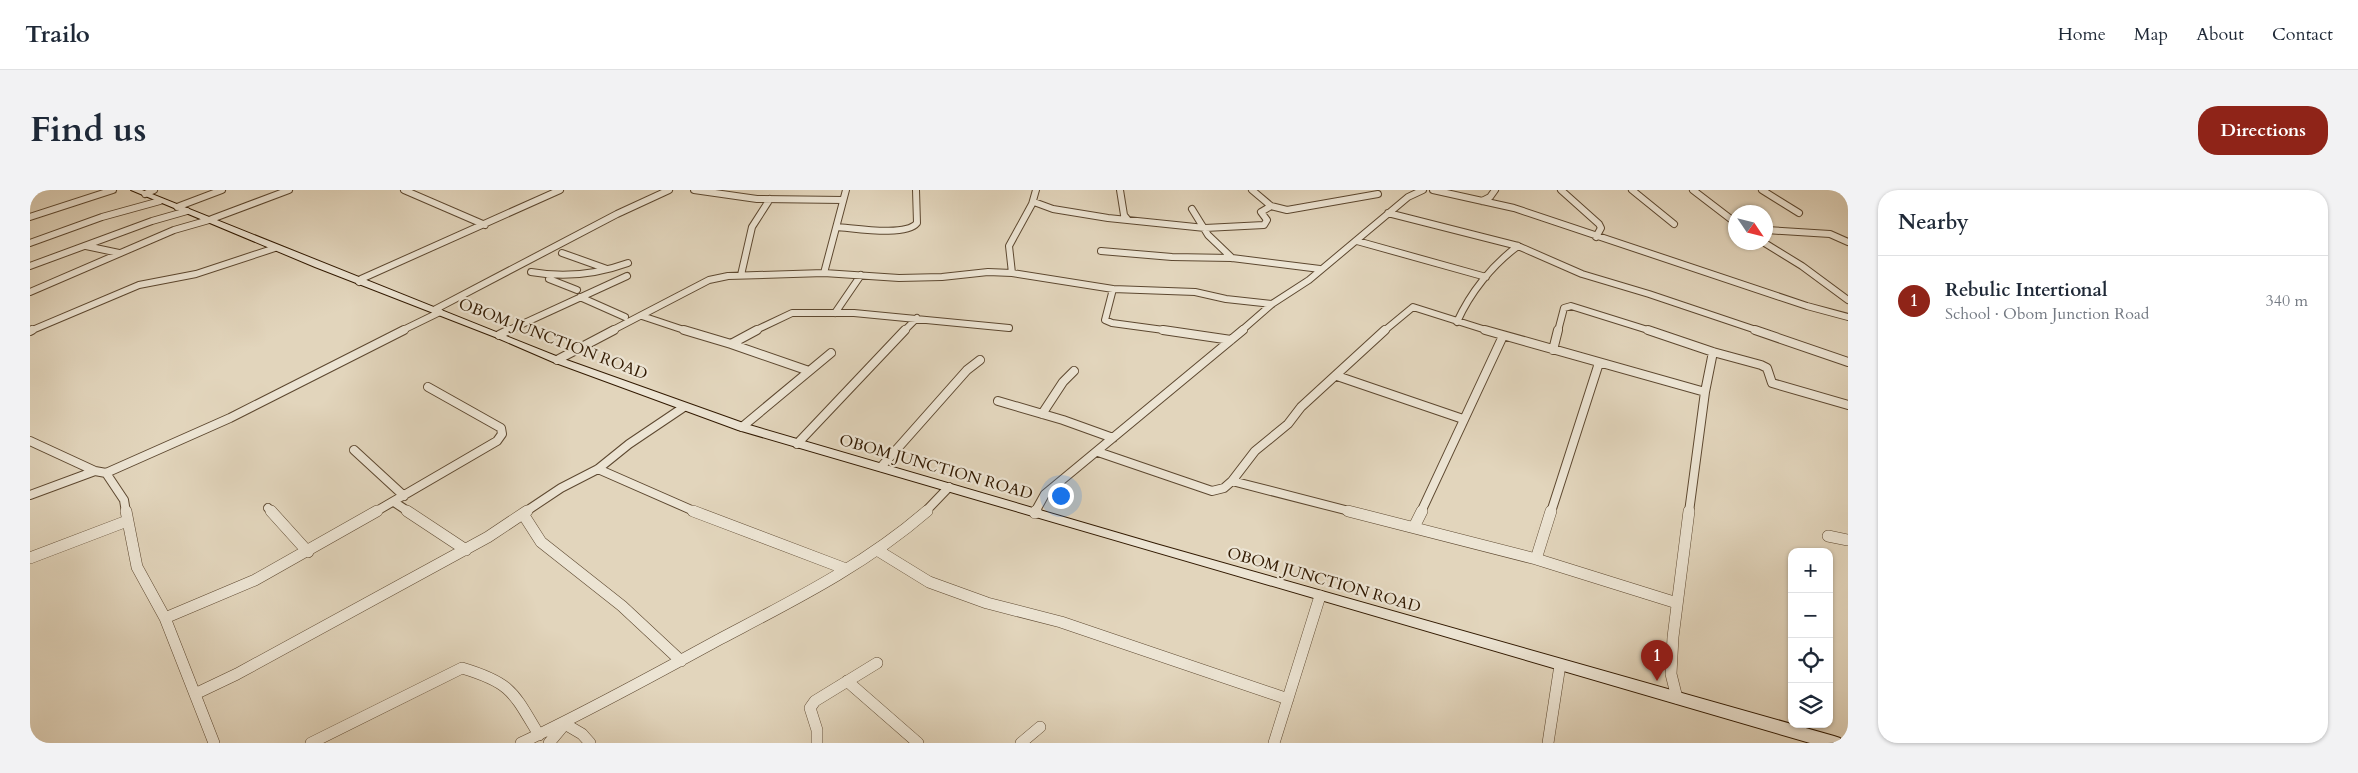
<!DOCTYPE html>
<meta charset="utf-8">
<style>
:root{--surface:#fff;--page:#f2f2f3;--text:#1f2937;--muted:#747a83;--line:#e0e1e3;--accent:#8f2418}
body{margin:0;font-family:Cardo,serif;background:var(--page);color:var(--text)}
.controls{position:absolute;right:15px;bottom:15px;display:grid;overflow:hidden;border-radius:10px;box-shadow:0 1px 4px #0004}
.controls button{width:45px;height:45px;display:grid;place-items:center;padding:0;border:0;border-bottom:1px solid var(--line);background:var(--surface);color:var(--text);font:25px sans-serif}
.compass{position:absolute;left:1698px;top:15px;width:45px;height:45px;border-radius:50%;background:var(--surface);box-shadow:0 1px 4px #0004;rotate:125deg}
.you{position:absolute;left:1030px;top:305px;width:18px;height:18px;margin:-12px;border:4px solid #fff;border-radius:50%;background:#1a73e8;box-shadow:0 0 0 8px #1a73e833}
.badge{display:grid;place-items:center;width:32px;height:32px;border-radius:50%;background:var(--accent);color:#fff;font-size:16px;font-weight:700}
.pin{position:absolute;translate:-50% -41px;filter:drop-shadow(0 1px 2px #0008)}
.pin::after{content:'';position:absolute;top:26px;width:18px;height:15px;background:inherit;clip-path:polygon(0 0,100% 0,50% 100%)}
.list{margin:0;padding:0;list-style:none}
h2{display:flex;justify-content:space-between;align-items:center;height:65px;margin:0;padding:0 20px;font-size:21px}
h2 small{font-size:16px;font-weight:400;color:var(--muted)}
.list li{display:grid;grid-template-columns:32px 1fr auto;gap:15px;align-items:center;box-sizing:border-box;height:90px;padding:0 20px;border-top:1px solid var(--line)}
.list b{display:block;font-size:19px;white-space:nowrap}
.list p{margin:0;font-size:16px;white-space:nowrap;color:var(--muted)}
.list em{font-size:16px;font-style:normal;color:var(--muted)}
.icon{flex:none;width:28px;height:28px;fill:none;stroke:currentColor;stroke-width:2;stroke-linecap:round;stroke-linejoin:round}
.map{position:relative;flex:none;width:1818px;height:553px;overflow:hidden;border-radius:20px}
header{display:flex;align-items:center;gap:30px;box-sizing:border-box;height:70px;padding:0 25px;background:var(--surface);border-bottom:1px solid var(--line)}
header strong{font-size:24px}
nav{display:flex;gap:28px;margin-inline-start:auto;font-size:18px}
.intro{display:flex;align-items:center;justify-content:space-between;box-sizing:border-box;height:120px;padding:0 30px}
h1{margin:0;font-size:35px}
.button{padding:12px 22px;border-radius:20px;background:var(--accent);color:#fff;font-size:18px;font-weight:700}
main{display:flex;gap:30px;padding:0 30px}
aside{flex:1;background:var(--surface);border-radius:20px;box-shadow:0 1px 4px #0004}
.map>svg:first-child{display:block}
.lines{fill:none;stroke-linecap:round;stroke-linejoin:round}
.minor-far2-casing{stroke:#5d4830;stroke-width:8}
.minor-far1-casing{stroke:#5d4830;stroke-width:10}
.minor-casing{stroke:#5d4830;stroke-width:12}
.secondary-casing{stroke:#311901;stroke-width:2}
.minor-far2{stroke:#ece4d3;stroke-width:6}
.minor-far1{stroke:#ece4d3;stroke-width:8}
.minor{stroke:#ece4d3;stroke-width:11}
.secondary{fill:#ece4d3;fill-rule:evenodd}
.labels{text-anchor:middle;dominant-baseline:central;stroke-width:4.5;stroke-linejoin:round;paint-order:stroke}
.street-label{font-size:16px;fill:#311901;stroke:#ece4d3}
</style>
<header>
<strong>Trailo</strong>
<nav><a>Home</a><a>Map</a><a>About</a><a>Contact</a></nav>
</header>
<div class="intro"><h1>Find us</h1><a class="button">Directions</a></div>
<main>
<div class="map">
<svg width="1818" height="553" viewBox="0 0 1818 553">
<rect width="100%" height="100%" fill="#e2d5bc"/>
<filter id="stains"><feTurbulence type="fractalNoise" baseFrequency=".004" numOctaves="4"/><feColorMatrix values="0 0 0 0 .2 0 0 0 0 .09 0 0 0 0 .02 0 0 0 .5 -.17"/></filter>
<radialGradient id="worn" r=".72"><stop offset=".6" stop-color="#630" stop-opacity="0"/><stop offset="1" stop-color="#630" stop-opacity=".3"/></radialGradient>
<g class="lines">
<g class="minor-far2-casing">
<path id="minor-far2" d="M374 0 455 35
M664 0 727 9 813 10
M1090 0 1094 25 1098 30
M1222 0 1241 16 1257 20 1348 4
M1403 0 1484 18 1777 116 1818 127
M1531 0 1569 34 1571 38 1566 47
M1602 0 1644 34
M1663 0 1706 33
M1732 0 1769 23
M115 4 124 0
M1452 11 1460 7 1465 0
M1004 12 1023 19 1078 28 1175 38 1234 35 1237 30 1231 22 1241 16
M147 17 192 0
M1162 19 1178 45 1202 68
M1358 23 1488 56 1552 84 1619 104 1729 141
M0 27 83 0
M807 37C824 38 876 47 887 33L886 0
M1736 40 1800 44 1818 52
M1327 51 1456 87
M1733 52 1772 76 1818 110
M0 53 72 27 130 11
M56 56 89 63
M1071 61 1142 67 1202 68 1290 79
M532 63 577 79
M0 76 122 31 157 21
M501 82C535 88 565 85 598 73
M794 83 816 0
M982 83 979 56 1002 14 1006 0
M711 85 722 37 740 9
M519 89 547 100
M329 92 331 89 530 0
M1083 99 1075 130 1082 133 1141 141
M0 102 144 40 179 30 259 0
M550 107 595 127
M404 120 587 24 639 0
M805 123 831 85
M612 126 657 141
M1427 132C1440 103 1462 75 1488 56
M0 141 109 95 166 84 245 58
M371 141 410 122
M477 141 597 86
M581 141 679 90 698 86 794 83 869 88 912 87 958 82 982 83 1083 99 1165 102 1196 109 1242 114
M724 141 762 123H824L979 138
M874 141 887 128
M1211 141 1242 114 1279 90 1378 7 1393 0
M1354 141 1383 117 1459 141
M1528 141 1534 118 1541 116 1621 141"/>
</g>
<g class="minor-far1-casing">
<path id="minor-far1" d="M654 140 701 154 727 140
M1133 140 1201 150
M1455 140 1675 202
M1618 140 1683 162 1731 175 1737 178 1742 193 1818 215
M1725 140 1818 172
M0 141 2 140
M469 145 479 140
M701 154 779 181
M1523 160 1528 140
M527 170 584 140
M1307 186 1433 229
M968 211 1033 230 1083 248
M1012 224 1033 192 1044 181
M712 237 801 163
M0 251 65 281 76 283 200 228 374 140
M767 254 875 140
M324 260 374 306
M1068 262 1182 301 1194 298 1202 291 1225 261 1258 234 1271 217 1355 140
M851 277 937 180 950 170
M568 279 666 322
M76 283 94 310 96 322
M1202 291 1323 322
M0 305 65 281
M364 312 379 322
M238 318 242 322
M345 322 467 251 472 244 471 238 398 197
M495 322 531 298 568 279 599 254 654 217
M895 322 919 297
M1005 322 1015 304 1213 140
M1391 322 1473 146
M1521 322 1569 173
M1659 322 1675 202 1683 162"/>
</g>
<g class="minor-casing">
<path id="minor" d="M96 321 107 377 135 428 184 553
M241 321 278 362
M377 321 436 360
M663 321 816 379
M1318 321 1506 369 1647 413
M1005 323 1006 321
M493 324 511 352 592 416 651 471
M1384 337 1392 321
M1798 346 1818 350
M847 360 899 392 957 413 1031 432 1258 509
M0 368 97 331
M1506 369 1521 321
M135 428 225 390 347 321
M817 491 888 553
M165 504 207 484 458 347 497 321
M1647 508 1641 484 1643 447 1659 321
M0 551 1 553
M281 553 432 478C482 493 483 502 509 545
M491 553C559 521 624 485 690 449 762 411 835 375 897 321
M519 553 535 534 552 544 560 553
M787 553V540L780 518 785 511 847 473
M991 553 1010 537
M1244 553 1290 406
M1518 553 1530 475"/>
</g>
<g class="secondary-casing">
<path id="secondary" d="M101 0H112L531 168 716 234 1126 354 1804 546 1810 548 1812 553H1780L708 240 523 172 465 147 285 77Z"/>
</g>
<use href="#minor-far2" class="minor-far2"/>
<use href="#minor-far1" class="minor-far1"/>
<use href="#minor" class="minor"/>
<use href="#secondary" class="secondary"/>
</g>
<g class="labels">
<g class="street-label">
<text transform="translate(523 149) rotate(21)">OBOM JUNCTION ROAD</text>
<text transform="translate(906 277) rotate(16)">OBOM JUNCTION ROAD</text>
<text transform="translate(1294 390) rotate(16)">OBOM JUNCTION ROAD</text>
</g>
</g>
<rect width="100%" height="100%" filter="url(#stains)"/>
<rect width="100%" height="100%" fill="url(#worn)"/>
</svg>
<div class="controls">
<button>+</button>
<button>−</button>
<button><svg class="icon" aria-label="locate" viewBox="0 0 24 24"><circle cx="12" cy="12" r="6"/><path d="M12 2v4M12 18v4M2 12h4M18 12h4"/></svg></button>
<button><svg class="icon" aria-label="layers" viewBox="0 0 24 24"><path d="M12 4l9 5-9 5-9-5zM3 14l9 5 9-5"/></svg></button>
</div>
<svg class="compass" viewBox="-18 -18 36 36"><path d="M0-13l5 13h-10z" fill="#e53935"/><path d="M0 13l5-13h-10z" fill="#747a83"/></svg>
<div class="you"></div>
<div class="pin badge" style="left:1627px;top:491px">1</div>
</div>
<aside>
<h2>Nearby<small></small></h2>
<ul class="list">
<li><span class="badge">1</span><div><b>Rebulic Intertional</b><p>School · Obom Junction Road</p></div><em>340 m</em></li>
</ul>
</aside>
</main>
